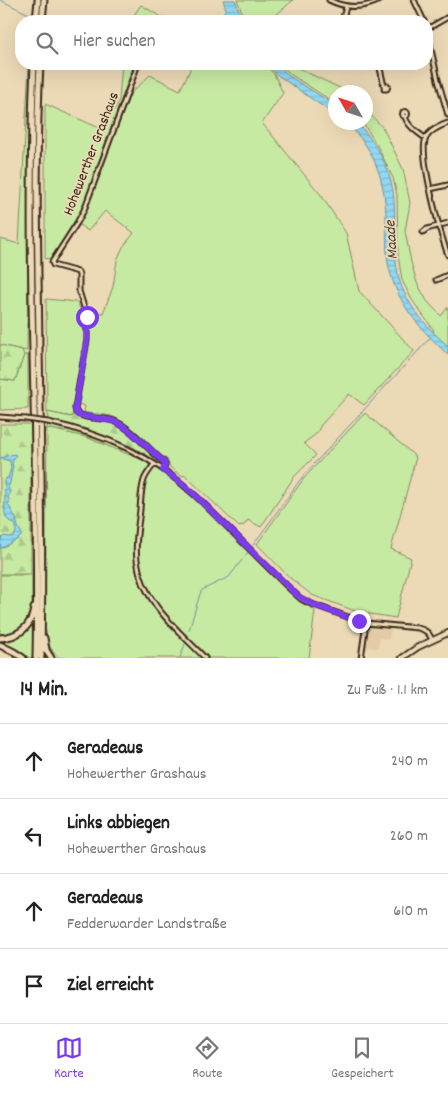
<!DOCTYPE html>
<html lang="de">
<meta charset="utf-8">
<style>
:root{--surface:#fff;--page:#f2f2f2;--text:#222;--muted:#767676;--line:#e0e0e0;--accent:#7c3aed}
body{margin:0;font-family:Dekko,sans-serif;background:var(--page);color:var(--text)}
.compass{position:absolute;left:328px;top:85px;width:45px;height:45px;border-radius:50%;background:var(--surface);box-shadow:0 5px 20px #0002;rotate:309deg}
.stop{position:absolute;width:15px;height:15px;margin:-11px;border:4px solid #7c3aed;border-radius:50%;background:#fff}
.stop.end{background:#7c3aed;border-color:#fff;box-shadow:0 1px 5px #0008}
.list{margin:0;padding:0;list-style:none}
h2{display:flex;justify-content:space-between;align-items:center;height:65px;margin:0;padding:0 20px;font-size:21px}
h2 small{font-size:16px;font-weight:400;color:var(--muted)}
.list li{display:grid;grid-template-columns:32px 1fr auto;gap:15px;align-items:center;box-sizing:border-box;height:75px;padding:0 20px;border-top:1px solid var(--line)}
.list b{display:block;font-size:19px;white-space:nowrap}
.list p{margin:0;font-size:16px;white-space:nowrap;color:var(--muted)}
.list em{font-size:16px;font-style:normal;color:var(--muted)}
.icon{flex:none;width:28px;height:28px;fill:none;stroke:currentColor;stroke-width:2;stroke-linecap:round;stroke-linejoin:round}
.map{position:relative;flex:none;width:448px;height:658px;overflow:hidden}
.search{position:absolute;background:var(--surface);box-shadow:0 5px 20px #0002;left:15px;right:15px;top:15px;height:55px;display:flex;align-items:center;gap:12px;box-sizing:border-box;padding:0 18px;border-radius:20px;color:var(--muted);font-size:19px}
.sheet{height:365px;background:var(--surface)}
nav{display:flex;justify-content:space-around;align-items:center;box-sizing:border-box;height:70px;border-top:1px solid var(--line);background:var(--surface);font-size:14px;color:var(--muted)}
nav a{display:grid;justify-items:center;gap:2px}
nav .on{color:var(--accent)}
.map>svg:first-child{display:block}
.built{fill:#e3cba6}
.green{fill:#c7eaa3;stroke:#818a60}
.forest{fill:url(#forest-firs);stroke:#818a60}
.water{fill:url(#water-rules);stroke:#6f939e}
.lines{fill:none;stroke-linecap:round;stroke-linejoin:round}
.stream{stroke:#6f939e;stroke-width:1}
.minor-casing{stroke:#3b2a1e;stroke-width:7}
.major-casing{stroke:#3b2a1e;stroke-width:8}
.highway-casing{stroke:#3b2a1e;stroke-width:9}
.minor{stroke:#ecd9b6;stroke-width:3}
.major{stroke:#ecd9b6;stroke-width:4.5}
.highway{stroke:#ecd9b6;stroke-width:5}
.minor-bridge-casing{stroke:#3b2a1e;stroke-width:7;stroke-linecap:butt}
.minor-bridge{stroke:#ecd9b6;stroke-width:3}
.route{stroke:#7c3aed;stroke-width:6}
.labels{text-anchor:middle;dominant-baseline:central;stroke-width:4;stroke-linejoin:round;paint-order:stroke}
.street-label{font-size:15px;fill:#3b2a1e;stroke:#ecd9b6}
.water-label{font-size:16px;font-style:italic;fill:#48443e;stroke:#ecd9b6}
</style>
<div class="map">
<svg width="448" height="658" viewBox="0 0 448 658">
<defs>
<pattern id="forest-firs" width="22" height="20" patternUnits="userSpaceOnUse" patternTransform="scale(1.25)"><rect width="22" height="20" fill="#c7eaa3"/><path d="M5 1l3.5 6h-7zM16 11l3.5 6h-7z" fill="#acc98c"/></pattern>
<pattern id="water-rules" width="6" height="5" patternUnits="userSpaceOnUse" patternTransform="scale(1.25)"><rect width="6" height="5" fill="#91d9f3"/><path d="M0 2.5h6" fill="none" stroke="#7ebad0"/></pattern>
</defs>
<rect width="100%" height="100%" fill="#ecd9b6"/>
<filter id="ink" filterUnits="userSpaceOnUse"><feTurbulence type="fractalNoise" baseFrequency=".02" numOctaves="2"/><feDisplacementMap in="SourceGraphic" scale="10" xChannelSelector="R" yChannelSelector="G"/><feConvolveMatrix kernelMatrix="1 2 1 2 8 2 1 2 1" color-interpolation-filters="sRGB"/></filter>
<g filter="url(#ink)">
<path class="built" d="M367 626 391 628 389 639 380 638 378 648 369 647 367 651 363 650Z"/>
<path class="green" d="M237 0H293L275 16 271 21H246Z
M141 5 168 21H130Z
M29 64H30L27 351 0 345V239L19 244Z
M122 64H134L82 208 76 220 51 258 45 259V104L104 130 119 100Z
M189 64H264L274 74 283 93 262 123 321 195 346 233 359 291 414 351 364 405 349 394 321 425 316 434 304 443 316 455 294 477 261 527 248 520 244 525 239 527 186 476 180 475 170 467 167 459 160 455 149 443 111 416 84 413 85 406 78 404 89 340 87 312 103 313 113 287 117 260 123 247 134 233 105 211 88 231 78 224 88 207 130 94 150 75 180 90 190 70Z
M279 64H291L306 72 344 90 347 92H336L335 103 293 76Z
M366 110 383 128 403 169 410 203 405 231 411 262 417 283 427 301 441 316 448 307V322L447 323 448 324V346L434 334 433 329 412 300 402 280 398 256 397 195 393 178 377 145 365 126 361 123 366 122Z
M46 299 77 302 84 317V339L72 417 47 412Z
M24 355H28V409L0 410V379L15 381Z
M365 413 416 457 391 549 411 558 396 618 358 612 312 595 290 578 257 544 305 477Z
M47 428 86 437 120 451 145 461 168 476 200 504 282 586 302 603 315 610 309 658H60C48 649 48 641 45 627Z
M0 575H32V606L30 615 23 626 14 632 0 634Z
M34 618 33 658C23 658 10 649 0 644V640C18 638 25 633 34 618Z"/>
<path class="forest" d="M0 345 22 350 24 355 15 381 0 379Z
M47 412 71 417 79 412C89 414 100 413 110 416 126 420 150 443 160 455L154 459 129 445 120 451 86 437 47 428 49 418Z
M0 424H31V574H0Z"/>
<path class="water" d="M223 0H235L243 21H232L229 18 222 21 220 19 221 16 226 9Z
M266 64H276L292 78 335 105V115L276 74Z
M345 123H357C376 141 393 174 394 201 396 228 392 256 400 282 408 307 429 329 448 346V355C423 331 401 309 391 275 385 257 387 237 386 218 386 189 377 155 356 133 353 129 349 126 345 123Z
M14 454 16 455 12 463 13 466 10 483 8 487 10 492 8 498 10 501 8 505 11 509 16 519 18 527 21 532 22 535 18 539 0 549 1 539 4 536 9 537 14 536 16 532V525C12 523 8 521 6 517 4 513 5 509 5 505 5 498 5 489 4 480L8 478 11 468 10 461 2 459 0 460V458Z"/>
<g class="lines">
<path class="stream" d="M0 0 33 16
M253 545 303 476 431 337
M245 556 249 551
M189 630 200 594 202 590 229 577 242 560
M180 658 185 644"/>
<g class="minor-casing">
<path id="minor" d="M329 0C347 9 363 9 380 0
M414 0 424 21
M342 21 346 7
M427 29 448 17
M427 32 438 80 448 115
M138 64 84 210 77 223 52 262 53 265 78 272 79 275V291L87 317V340L75 408 76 412C83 420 103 417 114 421 134 429 146 449 163 461L165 465 163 469
M379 64 384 86
M385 85 388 86 387 89H384Z
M402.5 114a2.5 2.5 0 1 1 5 0a2.5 2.5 0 1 1-5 0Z
M405 117C408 126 417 132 425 138
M448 123C440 126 430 130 426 138 418 153 441 236 448 255
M430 189 448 185
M423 232 427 229 448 223
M436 280 448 275
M0 417 26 419
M48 422C106 435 152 455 196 496L291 590 301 599 309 603 359 621 366 623 418 628C425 630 429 632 432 640
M154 464C151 469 146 474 144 480 140 492 141 506 139 518 137 532 135 546 137 560 142 602 177 629 205 658
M361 658 366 623"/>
</g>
<g class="major-casing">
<path id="major" d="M402 658 418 647 448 633"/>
</g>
<g class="highway-casing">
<path id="highway" d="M36 21 38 0
M42 21 44 0
M34 64C25 262 40 460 36 658
M40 64C35 158 38 253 39 348 41 451 43 555 41 658
M0 638C18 637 32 627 34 608
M44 638 46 650 51 658
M0 645 14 652 23 658"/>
</g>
<use href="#minor" class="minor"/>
<use href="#major" class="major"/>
<use href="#highway" class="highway"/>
<g class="minor-bridge-casing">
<path id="minor-bridge" d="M26 419 48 422"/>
</g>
<use href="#minor-bridge" class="minor-bridge"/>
</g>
</g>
<g class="lines" filter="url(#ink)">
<path class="route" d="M87 317V340L75 408 76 412 78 415 113 421 123 426 130 431 163 461 165 465 163 470 184 485 196 496 298 596 316 606 359 621"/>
</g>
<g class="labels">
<g class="street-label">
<text transform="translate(92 154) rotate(-69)">Hohewerther Grashaus</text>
</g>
<g class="water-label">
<text transform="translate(392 240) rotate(-94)">Maade</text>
</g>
</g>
</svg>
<svg class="compass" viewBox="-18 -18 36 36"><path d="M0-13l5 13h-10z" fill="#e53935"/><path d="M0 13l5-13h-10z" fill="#767676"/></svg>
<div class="stop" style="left:87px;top:317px"></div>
<div class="stop end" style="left:359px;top:621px"></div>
<div class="search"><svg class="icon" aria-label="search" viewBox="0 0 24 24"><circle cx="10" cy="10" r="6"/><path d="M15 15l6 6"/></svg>Hier suchen</div>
</div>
<section class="sheet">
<h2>14 Min.<small>Zu Fuß · 1.1 km</small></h2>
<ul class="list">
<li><svg class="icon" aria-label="ahead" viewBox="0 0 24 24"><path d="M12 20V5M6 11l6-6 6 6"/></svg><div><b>Geradeaus</b><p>Hohewerther Grashaus</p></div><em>240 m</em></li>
<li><svg class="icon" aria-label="left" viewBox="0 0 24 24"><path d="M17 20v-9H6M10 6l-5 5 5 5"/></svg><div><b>Links abbiegen</b><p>Hohewerther Grashaus</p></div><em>260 m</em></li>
<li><svg class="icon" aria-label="ahead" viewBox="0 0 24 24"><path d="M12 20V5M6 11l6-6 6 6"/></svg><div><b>Geradeaus</b><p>Fedderwarder Landstraße</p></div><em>610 m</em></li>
<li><svg class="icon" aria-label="arrive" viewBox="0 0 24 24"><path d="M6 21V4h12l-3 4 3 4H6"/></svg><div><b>Ziel erreicht</b></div></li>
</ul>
</section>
<nav>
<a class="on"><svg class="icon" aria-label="map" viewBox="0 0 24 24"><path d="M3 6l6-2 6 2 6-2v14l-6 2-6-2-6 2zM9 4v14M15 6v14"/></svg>Karte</a>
<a><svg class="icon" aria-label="directions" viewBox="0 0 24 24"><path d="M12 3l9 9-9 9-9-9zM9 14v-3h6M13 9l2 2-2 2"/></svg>Route</a>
<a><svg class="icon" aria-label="saved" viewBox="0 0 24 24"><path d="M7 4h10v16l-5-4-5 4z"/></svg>Gespeichert</a>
</nav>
